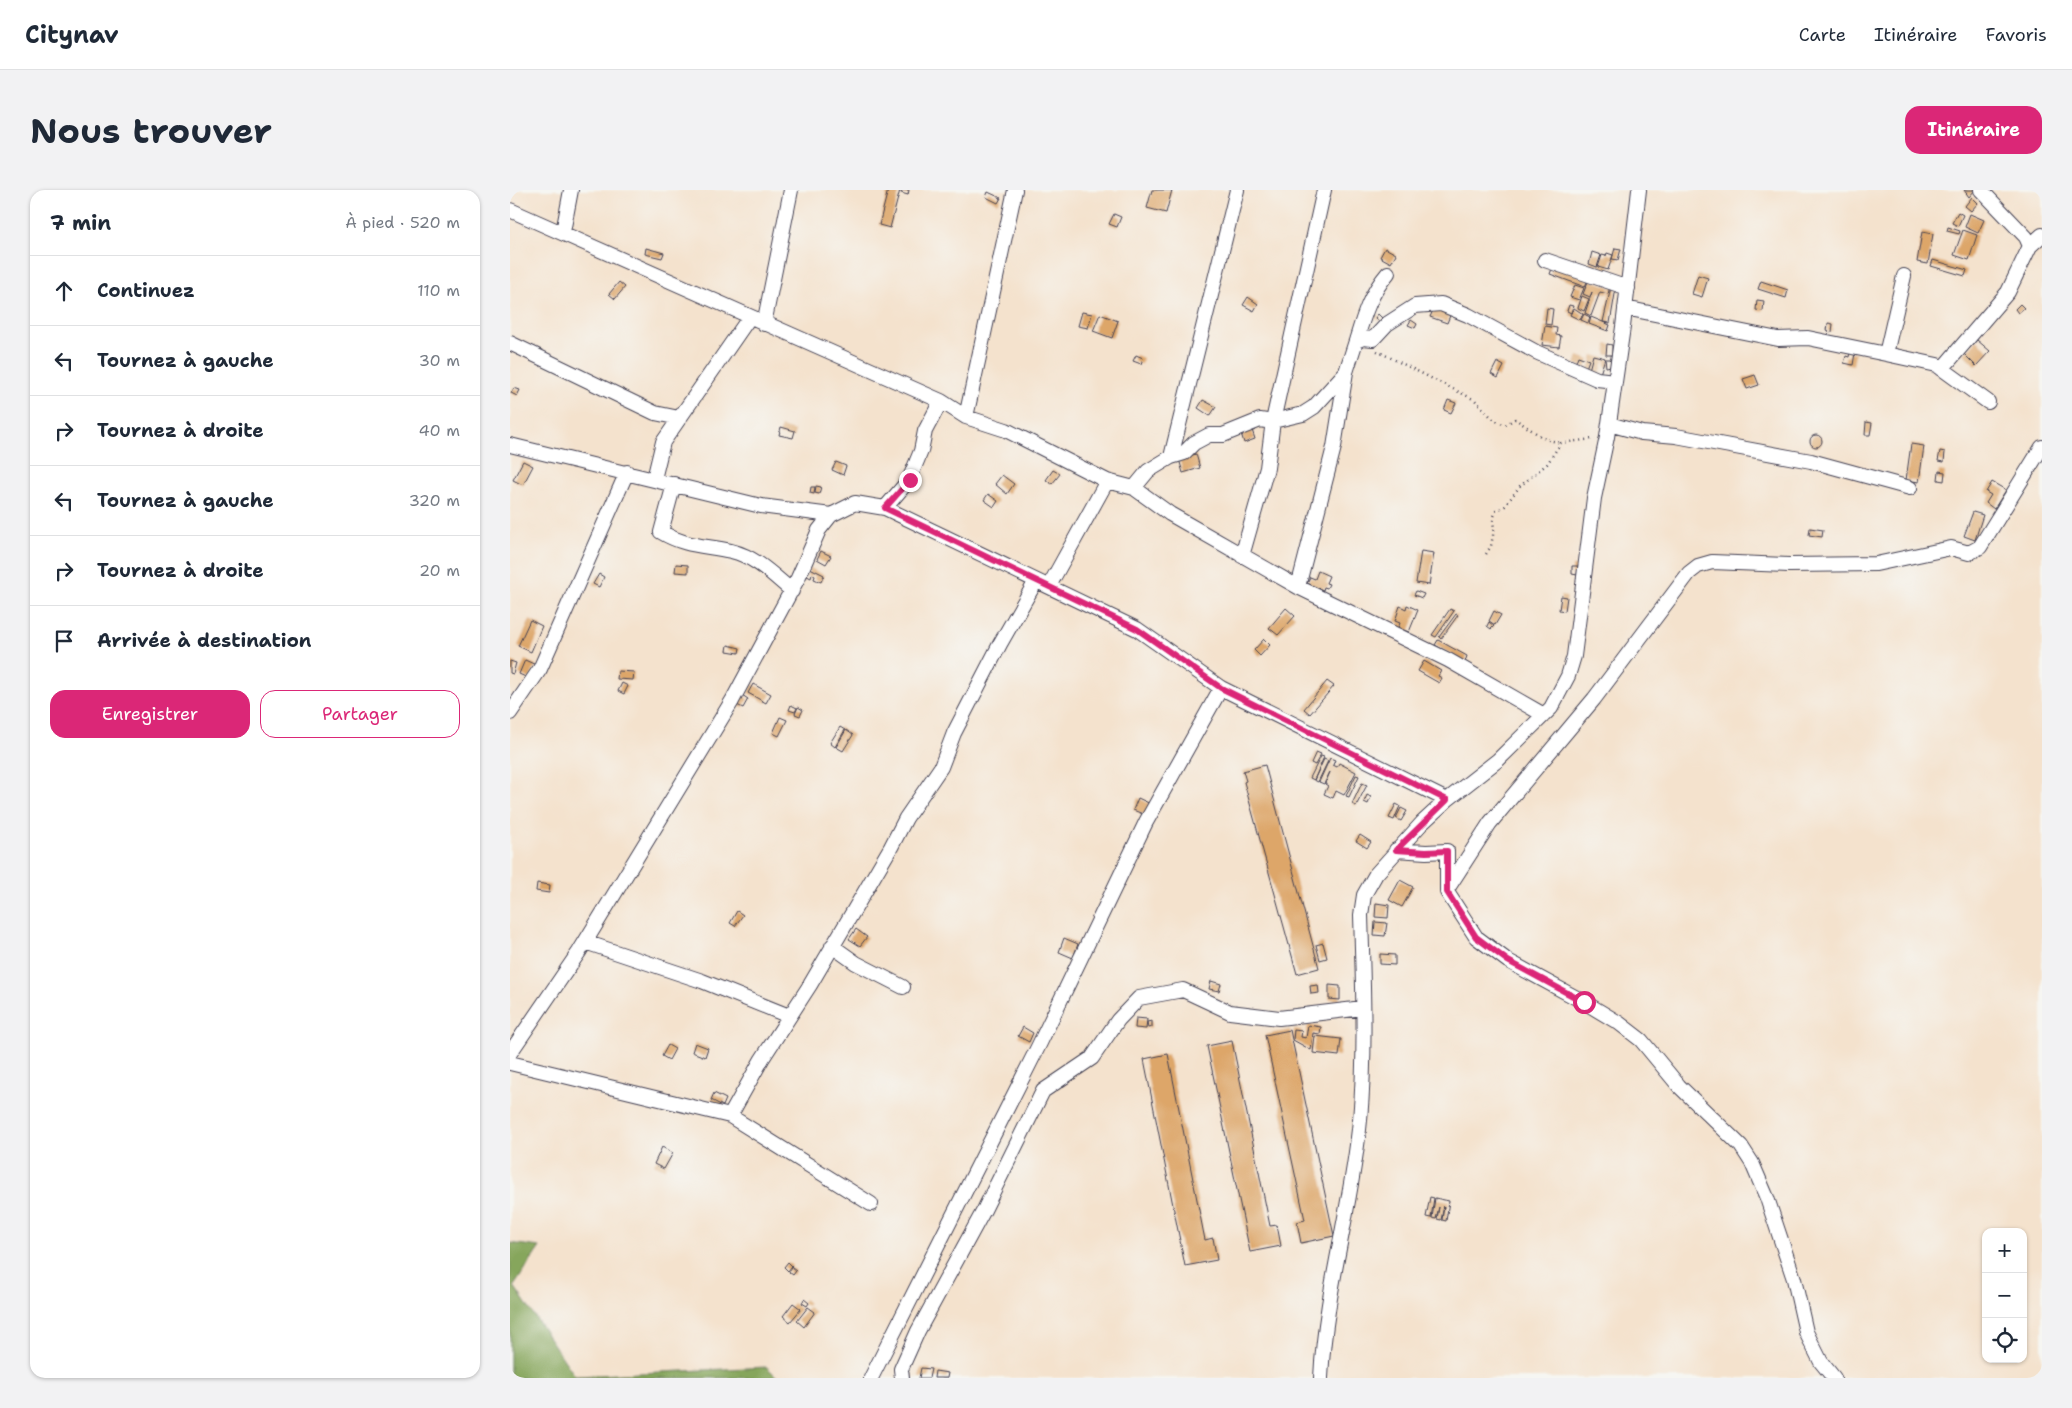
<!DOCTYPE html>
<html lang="fr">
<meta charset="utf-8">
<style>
:root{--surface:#fff;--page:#f2f2f3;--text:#1f2937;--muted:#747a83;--line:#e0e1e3;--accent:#db2777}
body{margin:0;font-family:"Shantell Sans",sans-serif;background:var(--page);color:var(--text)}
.controls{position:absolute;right:15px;bottom:15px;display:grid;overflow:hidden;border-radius:10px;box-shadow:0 1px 4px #0004}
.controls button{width:45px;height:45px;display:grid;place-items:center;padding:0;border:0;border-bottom:1px solid var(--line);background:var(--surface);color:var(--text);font:25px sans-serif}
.stop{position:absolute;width:15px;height:15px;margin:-11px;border:4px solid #db2777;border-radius:50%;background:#fff}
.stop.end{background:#db2777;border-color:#fff;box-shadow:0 1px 5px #0008}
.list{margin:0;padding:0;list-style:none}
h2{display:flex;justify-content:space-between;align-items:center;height:65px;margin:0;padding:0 20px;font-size:21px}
h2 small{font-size:16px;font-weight:400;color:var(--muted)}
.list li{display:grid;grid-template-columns:32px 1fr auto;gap:15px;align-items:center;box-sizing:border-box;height:70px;padding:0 20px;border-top:1px solid var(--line)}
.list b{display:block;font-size:19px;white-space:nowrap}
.list em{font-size:16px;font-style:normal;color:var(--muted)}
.actions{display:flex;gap:10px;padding:15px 20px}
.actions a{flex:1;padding:11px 0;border:1px solid var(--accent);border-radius:15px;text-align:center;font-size:18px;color:var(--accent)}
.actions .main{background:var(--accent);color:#fff}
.icon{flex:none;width:28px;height:28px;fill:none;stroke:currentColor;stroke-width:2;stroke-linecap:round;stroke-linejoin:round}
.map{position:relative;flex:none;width:1532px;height:1188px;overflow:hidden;border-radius:15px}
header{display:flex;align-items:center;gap:30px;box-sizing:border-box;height:70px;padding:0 25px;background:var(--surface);border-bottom:1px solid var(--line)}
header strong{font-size:24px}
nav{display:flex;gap:28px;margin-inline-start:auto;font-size:18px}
.intro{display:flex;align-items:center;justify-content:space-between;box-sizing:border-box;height:120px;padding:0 30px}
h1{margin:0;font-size:35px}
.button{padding:12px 22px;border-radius:15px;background:var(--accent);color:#fff;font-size:18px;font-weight:700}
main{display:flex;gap:30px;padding:0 30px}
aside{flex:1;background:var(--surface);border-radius:15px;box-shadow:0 1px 4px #0004}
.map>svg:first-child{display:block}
.forest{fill:#86a65b;stroke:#54644b}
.building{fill:#dda669}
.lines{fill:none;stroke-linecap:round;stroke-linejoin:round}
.minor-casing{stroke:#423f51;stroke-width:16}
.path{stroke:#423f51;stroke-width:2.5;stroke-dasharray:1 4;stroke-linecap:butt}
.minor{stroke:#fff;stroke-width:14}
.route{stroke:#db2777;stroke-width:6}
</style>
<header>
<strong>Citynav</strong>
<nav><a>Carte</a><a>Itinéraire</a><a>Favoris</a></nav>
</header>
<div class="intro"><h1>Nous trouver</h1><a class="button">Itinéraire</a></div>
<main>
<aside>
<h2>7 min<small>À pied · 520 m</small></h2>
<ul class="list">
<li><svg class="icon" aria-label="ahead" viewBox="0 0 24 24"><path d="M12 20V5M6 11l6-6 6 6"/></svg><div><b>Continuez</b></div><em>110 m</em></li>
<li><svg class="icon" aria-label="left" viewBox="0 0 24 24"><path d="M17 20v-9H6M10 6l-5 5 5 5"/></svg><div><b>Tournez à gauche</b></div><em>30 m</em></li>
<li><svg class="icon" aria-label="right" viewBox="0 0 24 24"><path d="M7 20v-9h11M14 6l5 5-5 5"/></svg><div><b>Tournez à droite</b></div><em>40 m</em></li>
<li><svg class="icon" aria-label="left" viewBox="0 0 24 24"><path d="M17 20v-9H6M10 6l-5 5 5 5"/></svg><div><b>Tournez à gauche</b></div><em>320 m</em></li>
<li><svg class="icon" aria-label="right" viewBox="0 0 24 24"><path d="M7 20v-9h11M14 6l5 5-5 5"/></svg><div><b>Tournez à droite</b></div><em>20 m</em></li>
<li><svg class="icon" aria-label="arrive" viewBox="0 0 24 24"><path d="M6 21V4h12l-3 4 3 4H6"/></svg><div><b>Arrivée à destination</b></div></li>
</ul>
<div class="actions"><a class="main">Enregistrer</a><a>Partager</a></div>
</aside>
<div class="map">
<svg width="1532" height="1188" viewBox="0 0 1532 1188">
<rect width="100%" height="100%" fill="#f6f6f2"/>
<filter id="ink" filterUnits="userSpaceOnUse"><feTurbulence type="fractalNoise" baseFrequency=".02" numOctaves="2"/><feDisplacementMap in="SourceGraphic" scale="10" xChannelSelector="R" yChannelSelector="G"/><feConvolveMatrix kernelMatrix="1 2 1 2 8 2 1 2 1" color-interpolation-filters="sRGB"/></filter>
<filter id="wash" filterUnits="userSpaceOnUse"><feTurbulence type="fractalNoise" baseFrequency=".0096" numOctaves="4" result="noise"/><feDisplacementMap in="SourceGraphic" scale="20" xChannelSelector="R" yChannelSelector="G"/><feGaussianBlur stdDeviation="1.12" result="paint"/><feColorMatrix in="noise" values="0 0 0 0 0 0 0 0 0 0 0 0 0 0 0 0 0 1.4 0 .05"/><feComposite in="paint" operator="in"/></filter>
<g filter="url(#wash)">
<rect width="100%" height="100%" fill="#f4e2cd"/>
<path class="forest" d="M0 1053 30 1057 4 1096 65 1186 257 1177 268 1188H0Z"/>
<g id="blocks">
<path class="building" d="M378 0H390L380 38 369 35Z
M392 0H399L398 5 391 3Z
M642 0H662L656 23 637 18Z
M1454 0H1465L1459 7Z
M478 2 491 8 488 13 476 7Z
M1462 7 1468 13 1461 21 1455 16Z
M1448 22 1453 25 1448 36 1442 33Z
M604 24 611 27 607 37 599 34Z
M1460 24 1474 30 1468 43 1455 37Z
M1438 37 1450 41 1449 44 1437 41Z
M1453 40 1467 45 1459 70 1444 65Z
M1412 42 1423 44 1418 74 1407 72Z
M136 58 154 63 152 68 135 64Z
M875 58 886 64 881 73 870 67Z
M1105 58 1111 59 1108 70 1102 69Z
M1082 62 1091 65 1087 77 1079 74Z
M1097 63 1103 65 1098 80 1088 77 1092 65 1096 66Z
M1423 70 1457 80 1455 86 1421 76Z
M1043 76 1078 89 1075 97 1040 84Z
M1188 85 1198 88 1192 107 1182 104Z
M1079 89 1100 97 1098 104 1090 102 1081 126 1075 123 1082 102 1080 107 1073 104Z
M1251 91 1278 100 1276 108 1248 99Z
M109 92 115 97 105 109 99 104Z
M1065 95 1074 98 1069 110 1060 107Z
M1101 97 1106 98 1100 133 1093 132Z
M1072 106 1079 109 1074 121 1068 118Z
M738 107 748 114 744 121 733 115Z
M1247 110 1254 111 1253 121 1246 120Z
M1510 114 1514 118 1508 123 1505 119Z
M1059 115 1063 116 1061 123 1057 121Z
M925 116 941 123 937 133 920 127Z
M1037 118 1043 119 1041 135 1035 134Z
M1064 118 1073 124 1070 130 1060 125Z
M572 122 582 124 578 138 568 136Z
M590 124 608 131 602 148 583 141Z
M868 124 872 128 869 131 865 128Z
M1074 124 1080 127 1078 133 1071 130Z
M1081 127 1100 135 1098 141 1079 134Z
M901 130 907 134 905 138 898 135Z
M1318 133 1323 134 1322 142 1317 141Z
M1035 136 1047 138 1046 145 1051 146 1049 157 1032 155Z
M1467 150 1480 161 1466 176 1454 164Z
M1097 154 1102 155V165H1096Z
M1340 162 1345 163 1343 175 1334 173 1336 166 1339 167Z
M626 165 633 168 631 174 623 171Z
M1083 165 1095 168 1090 184 1079 180Z
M1068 166 1079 170 1076 178 1065 174Z
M1095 169H1101V176L1096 177Z
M987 172 994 176 988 188 981 184Z
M1245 185 1249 195 1237 199 1233 189Z
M4 198 10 200 7 206 1 203Z
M693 210 706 217 700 226 688 218Z
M938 210 946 213 941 223 934 220Z
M1356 232 1362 233 1360 245H1355Z
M271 237 285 241 283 248 269 245Z
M741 237 745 249 734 253 731 243Z
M1300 251a6 6 0 1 1 12 0a6 6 0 1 1-12 0Z
M1401 254 1414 256 1409 292 1396 290Z
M1430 261 1435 262 1434 272 1428 271Z
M686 264 690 278 673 283 669 269Z
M13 271 23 276 13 295 3 290Z
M326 272 336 276 333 285 322 280Z
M543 280 550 284 542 294 536 290Z
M1429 281 1435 282 1434 291 1428 290Z
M492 285 504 294 497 304 485 294Z
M1482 292 1496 300 1484 319 1476 313 1481 305 1476 302Z
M306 296 311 297 309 304 305 303Z
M301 297H305L304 304 300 303Z
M478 304 488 311 484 317 474 310Z
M1463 322 1473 325 1465 350 1454 346Z
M1300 338 1313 340 1312 347 1299 345Z
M311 361 321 366 316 374 307 369Z
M911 361 924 363 919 395 906 393Z
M166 374 178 375V383L165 382Z
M1062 376H1068L1067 385 1062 384Z
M300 378 314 385 311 392 304 389 305 386 302 384 301 388 297 386Z
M808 381 819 386 816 393 819 394 817 398 814 397 813 400 797 393 800 387 805 389Z
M89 384 94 387 89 397 83 394Z
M906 401 914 404 912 408 904 405Z
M1051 406 1057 407 1055 421 1049 420Z
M897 415 908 420 899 442 888 438 890 433 885 431 890 416 896 419Z
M776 418 785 426 768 445 759 438Z
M940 419 944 421 926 447 922 445Z
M984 421 991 425 985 435 979 431Z
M946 424 948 425 931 449 929 447Z
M20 430 32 436 21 462 8 456Z
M979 432 984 436 981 439 977 436Z
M754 449 760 455 750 466 744 460Z
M928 450 957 466 955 472 925 455Z
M218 455 230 458 229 463 217 461Z
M15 470 26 475 20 489 9 484Z
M0 471 6 473 3 484 0 483Z
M914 471 931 481 928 486 932 488 929 493 908 481Z
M108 481 124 482 123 490 107 489Z
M817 491 824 496 800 524 794 519Z
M112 493 118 496 114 504 108 501Z
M243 494 261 504 256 513 238 503Z
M232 505 238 509 233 518 227 515Z
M281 515 287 518 285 522 279 520Z
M288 517 293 520 290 526 285 524Z
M270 527 277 530 269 546 263 543Z
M330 537 335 540 325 557 320 553Z
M336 540 343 545 333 561 326 557Z
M806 562 811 564 805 575 801 573Z
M811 566 814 567 804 590 800 588Z
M820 568 825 570 823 575 827 577 829 573 846 582 834 605 826 601 823 608 814 604 818 596 815 594 820 582 814 594 809 592Z
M814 569 818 571 808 592 804 590Z
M755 575 809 778 787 784 734 592 736 591 733 581Z
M846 585 849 586 839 607 836 606Z
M852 593 857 595 846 616 842 614Z
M857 605 861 607 858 614 854 612Z
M628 608 643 615 638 626 623 620Z
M886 614 890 616 884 630 879 628Z
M891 618 897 621 891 631 886 628Z
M850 645 861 652 857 658 846 651Z
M890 690 903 697 892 717 879 710Z
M27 693 40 695 39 703 26 701Z
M866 713 879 715 878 728 865 727Z
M227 721 233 725 225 736 220 733Z
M865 732 877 733 875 746 864 745Z
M346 739 357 747 350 756 339 749Z
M554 748 568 754 563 768 549 762Z
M813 753 817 768 810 770 806 755Z
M870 764 885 765V775L870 774Z
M701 791 711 794 709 801 699 799Z
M808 795 809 803 801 804 800 796Z
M819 795 830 796V810L819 809Z
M626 828 637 829 636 839 625 838Z
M642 831V837L638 838 637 832Z
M798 835 811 837 810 844 803 843 801 860 783 850 784 840 792 841 791 847 796 848Z
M513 837 523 843 519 852 508 846Z
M780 840 824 1046 791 1053 787 1032 795 1030 755 845Z
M805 846 831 849 829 866 803 863Z
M722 851 760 1036 767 1035 771 1056 740 1062 697 856Z
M185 853 198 858 195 867 182 862Z
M158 855 165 859 159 870 152 866Z
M658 864 695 1050 703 1048 707 1070 675 1076 634 869Z
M204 903 216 909 213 916 201 910Z
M152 957 163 963 154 979 144 974Z
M920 1007 924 1008 921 1028 916 1027Z
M925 1008 939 1011 936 1031 932 1030 934 1016 931 1030 927 1029 929 1017 926 1029 922 1028Z
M278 1072 282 1076 278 1081 274 1077Z
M282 1078 286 1081 283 1085 279 1082Z
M294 1109 299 1113 297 1116 292 1113Z
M283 1113 291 1119 280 1132 273 1126Z
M298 1117 305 1122 294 1137 287 1131Z
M411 1178 421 1179 419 1188H409Z
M425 1181 438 1183 437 1188H424Z"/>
</g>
</g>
<g filter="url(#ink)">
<use href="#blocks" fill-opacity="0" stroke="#423f51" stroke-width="1"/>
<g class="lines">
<g class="minor-casing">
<path id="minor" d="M0 20 431 211 456 227 496 240 597 291 624 298 660 324 788 397 938 470 1034 525
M53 42 61 0
M1520 56 1532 45
M1035 70 1118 98
M1115 118 1268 149 1298 148 1376 164 1394 86
M254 134 281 0
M846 151C854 125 860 104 878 83
M0 153 145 223 169 228
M1376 164 1427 175 1478 212
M1432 179 1498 102 1520 56 1516 47 1471 0
M456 227 505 0
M763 231 793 224 804 217 836 182
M1099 234 1132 243 1166 246 1301 271 1400 298
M0 255 251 316 321 325
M661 267 674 263 684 253 699 245H713L750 230 763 232
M144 289 153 252 239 128
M164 294 151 342C176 357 194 355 221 361 246 367 263 385 282 401
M624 298 638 281 661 267 727 0
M375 318 399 290 411 261 415 241 431 211
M732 366 757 278 763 231 814 0
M539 396 597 291
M788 397 824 257 836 182 846 151 853 148 863 149 877 134 905 116 931 114 958 125 1026 162 1087 189 1105 191
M0 523 30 479 117 282
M886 660 916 662 937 661V702L966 747 998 771 1074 812 1109 833 1131 850 1169 896 1231 956 1242 973 1257 1008 1284 1089 1296 1142 1311 1172 1324 1188
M938 698 980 633 1084 509 1179 383 1188 376 1202 372 1279 375 1366 374 1441 358 1459 363 1470 357 1532 257
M75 752 192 791 279 826
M322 756 346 773 393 797
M0 863 69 762 222 511 288 388 309 340 321 325 345 313 375 318 627 439 711 498 937 610
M0 873 220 926 361 1014
M220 926 252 869 300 795 381 657 396 628 431 577 444 543 490 454 526 391
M361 1188 528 857 636 632 711 498
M392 1188 391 1179 408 1141 474 1020 533 901 582 868 608 830 629 808 673 800 720 822 769 828 853 818
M811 1188C815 1101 842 1016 850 930 856 862 853 793 851 725L854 705 866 684 912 633 937 610 988 570 1041 518 1058 486 1064 466 1084 308 1097 247 1113 137 1129 0"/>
</g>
<path class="path" d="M867 161 965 210 984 230 995 235 1005 229 1035 249 1051 253
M976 364 981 356 984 340 983 329 986 321 995 316 1010 296 1037 274 1051 253 1083 249"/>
<use href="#minor" class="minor"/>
</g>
</g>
<g class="lines" filter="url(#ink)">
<path class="route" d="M400 290 375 318 627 439 711 498 937 610 886 660 916 662 937 661V702L966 747 998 771 1074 812"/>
</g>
</svg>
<div class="controls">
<button>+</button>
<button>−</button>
<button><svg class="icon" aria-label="locate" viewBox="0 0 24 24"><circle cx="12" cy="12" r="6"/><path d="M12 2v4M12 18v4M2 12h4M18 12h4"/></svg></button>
</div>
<div class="stop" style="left:1074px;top:812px"></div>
<div class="stop end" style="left:400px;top:290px"></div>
</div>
</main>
